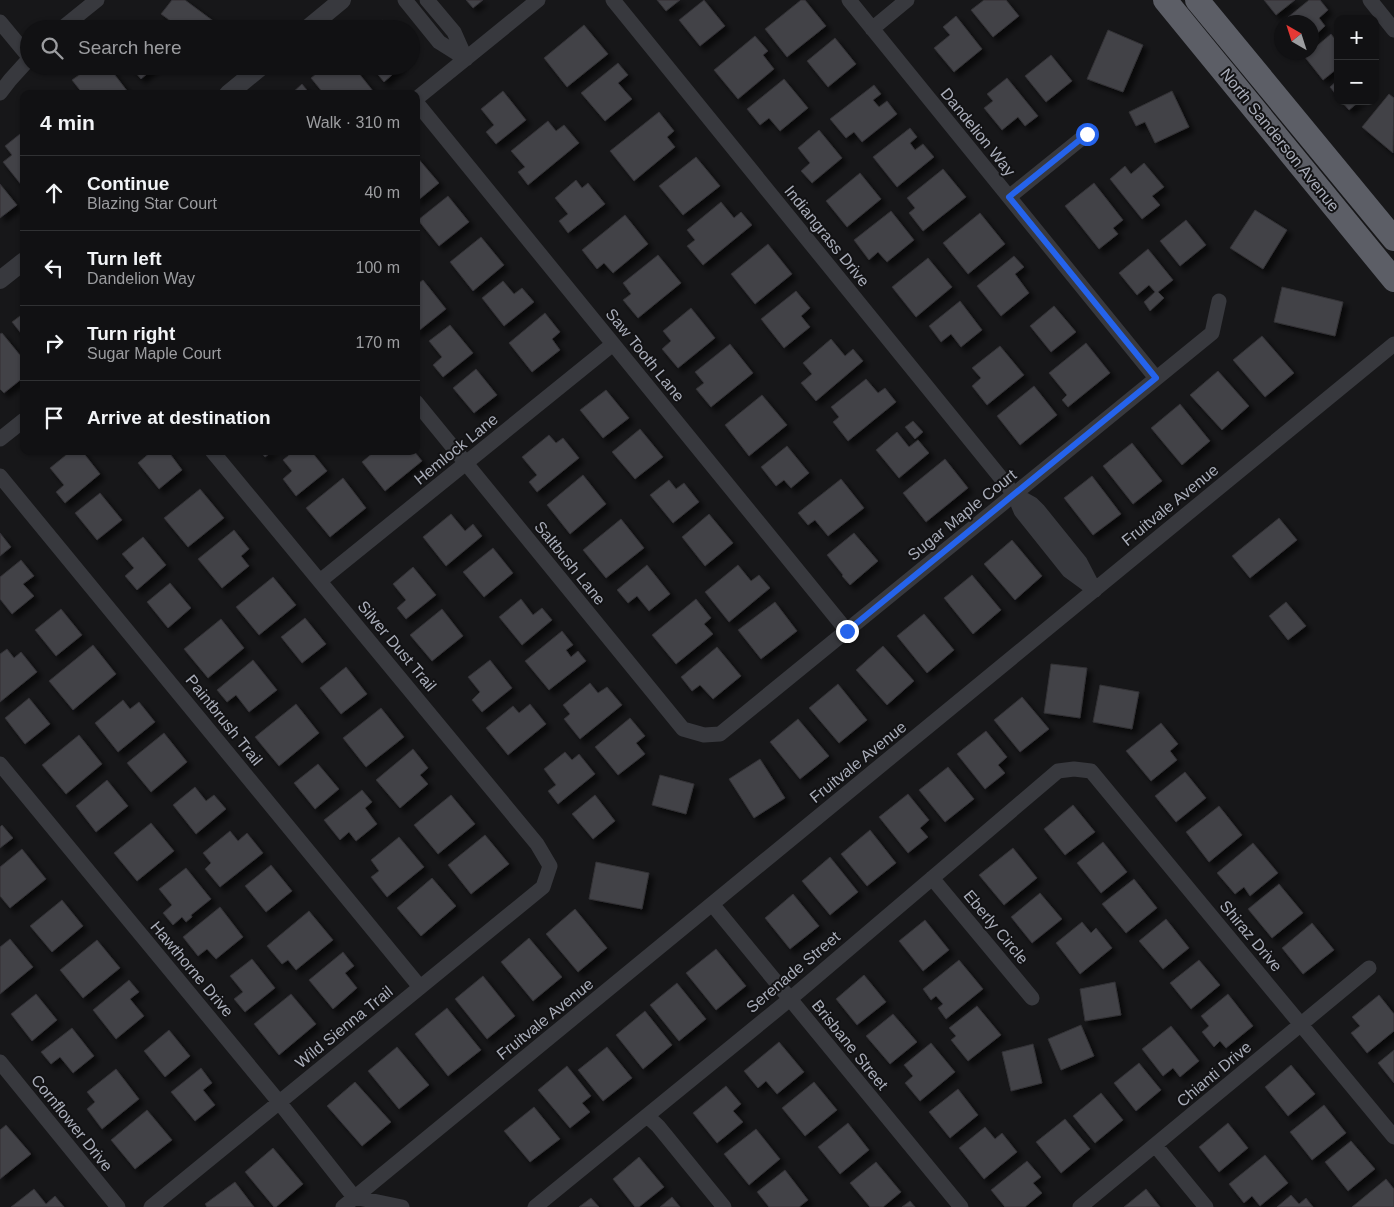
<!DOCTYPE html>
<meta charset="utf-8">
<style>
:root{--surface:#111113;--page:#1a1a1c;--text:#f1f3f6;--muted:#9c9da0;--line:#303133}
body{margin:0;font-family:Arial,sans-serif;background:var(--page);color:var(--text)}
.controls{position:absolute;right:15px;top:15px;display:grid;overflow:hidden;border-radius:10px;box-shadow:0 1px 4px #0004}
.controls button{width:45px;height:45px;display:grid;place-items:center;padding:0;border:0;border-bottom:1px solid var(--line);background:var(--surface);color:var(--text);font:25px sans-serif}
.compass{position:absolute;left:1274px;top:15px;width:45px;height:45px;border-radius:50%;background:var(--surface);box-shadow:0 1px 4px #0004;rotate:321deg}
.stop{position:absolute;width:15px;height:15px;margin:-11px;border:4px solid #2563eb;border-radius:50%;background:#fff}
.stop.end{background:#2563eb;border-color:#fff;box-shadow:0 1px 5px #0008}
.list{margin:0;padding:0;list-style:none}
h2{display:flex;justify-content:space-between;align-items:center;height:65px;margin:0;padding:0 20px;font-size:21px}
h2 small{font-size:16px;font-weight:400;color:var(--muted)}
.list li{display:grid;grid-template-columns:32px 1fr auto;gap:15px;align-items:center;box-sizing:border-box;height:75px;padding:0 20px;border-top:1px solid var(--line)}
.list b{display:block;font-size:19px;white-space:nowrap}
.list p{margin:0;font-size:16px;white-space:nowrap;color:var(--muted)}
.list em{font-size:16px;font-style:normal;color:var(--muted)}
.icon{flex:none;width:28px;height:28px;fill:none;stroke:currentColor;stroke-width:2;stroke-linecap:round;stroke-linejoin:round}
.map{position:relative;flex:none;width:1394px;height:1207px;overflow:hidden}
.search{position:absolute;background:var(--surface);box-shadow:0 1px 4px #0004;left:20px;top:20px;width:400px;height:55px;display:flex;align-items:center;gap:12px;box-sizing:border-box;padding:0 18px;border-radius:28px;color:var(--muted);font-size:19px}
.panel{position:absolute;background:var(--surface);box-shadow:0 1px 4px #0004;left:20px;top:90px;width:400px;height:365px;border-radius:10px}
.map>svg:first-child{display:block}
.building{fill:#424246;stroke:#323135;filter:url(#shadow)}
.lines{fill:none;stroke-linecap:round;stroke-linejoin:round}
.minor{stroke:#38393e;stroke-width:15}
.tertiary{stroke:#38393e;stroke-width:18}
.trunk{stroke:#5c5e66;stroke-width:24}
.route{stroke:#2563eb;stroke-width:6}
.labels{text-anchor:middle;dominant-baseline:central;stroke-width:4;stroke-linejoin:round;paint-order:stroke}
.street-label{font-size:16px;fill:#a9adb9;stroke:#121214}
</style>
<div class="map">
<svg width="1394" height="1207" viewBox="0 0 1394 1207">
<defs>
<filter id="shadow"><feDropShadow dx="4.5" dy="4.5" stdDeviation="2.5" flood-color="#0009"/></filter>
</defs>
<rect width="100%" height="100%" fill="#171719"/>
<path class="building" d="M172 0H185L216 23 212 29H166L172 22 161 14Z
M466 0H483L473 8Z
M657 0H680L666 11Z
M704 0 725 26 700 46 679 20Z
M801 0H805L826 26 787 57 765 29Z
M984 0H1006L1019 16 993 37 971 10Z
M1264 0H1295L1276 15Z
M1309 0H1320L1328 10 1319 18 1325 26 1312 38V22L1281 23Z
M956 16 982 49 954 72 934 48 950 35 943 27Z
M383 20 390 29H372Z
M584 25 608 54 567 87 544 58Z
M1108 30 1143 45 1123 92 1087 79Z
M1331 34 1338 43V68L1323 80 1304 56 1308 52H1312V50Z
M755 36 768 51 763 55 774 69 738 99 714 70Z
M835 38 856 64 828 87 807 61Z
M1051 55 1072 81 1046 102 1025 76Z
M618 63 628 75 618 83 632 99 605 121 581 93Z
M76 66H108L128 92 126 94H83L72 80 82 73Z
M130 66H156L141 79Z
M326 66H353L373 91 370 94H324L311 78Z
M371 66H402L384 82Z
M1007 78 1038 116 1025 126 1018 117 1002 130 984 108 993 101 987 94Z
M784 79 808 108 780 131 769 118 760 125 747 109Z
M1338 80V97L1330 87Z
M302 84 310 94H291Z
M874 85 881 94 873 100 879 107 887 101 897 114 862 142 854 132 846 138 830 119Z
M503 91 526 120 496 144 486 132 494 125 481 109Z
M1172 91 1189 127 1155 143 1145 122 1136 126 1129 112Z
M1389 94 1394 98 1393 153 1362 127Z
M1341 101H1360L1349 110Z
M659 112 674 131 667 137 675 147 634 181 610 151Z
M548 121 556 131 564 125 579 143 528 185 518 172 525 167 511 151Z
M910 128 917 137 910 143 915 150 923 144 934 157 897 187 873 157Z
M819 130 842 158 812 183 801 171 810 163 798 148Z
M20 134 24 138 23 187 3 162 12 155 5 146Z
M416 156 439 183 416 202Z
M696 157 720 186 683 215 659 186Z
M1144 163 1164 187 1152 196 1160 205 1142 219 1110 179 1125 166 1131 174Z
M943 169 966 197 923 231 909 213 915 208 907 198Z
M860 173 881 199 847 227 826 201Z
M576 180 582 188 588 183 605 204 568 233 559 221 568 214 555 198Z
M1094 183 1123 220 1113 228 1118 234 1099 249 1065 206Z
M0 184 17 205 0 218Z
M448 196 469 222 439 246 418 220Z
M721 202 734 218 741 212 752 225 703 265 687 246 695 240 687 230Z
M1255 210 1287 230 1263 269 1230 248Z
M891 211 914 240 887 262 878 252 869 260 854 240Z
M980 213 1005 244 968 274 943 243Z
M625 215 648 244 613 273 604 263 597 269 582 250Z
M1186 220 1206 245 1180 266 1160 241Z
M481 237 504 265 473 291 450 262Z
M768 244 792 274 755 304 731 274Z
M1148 249 1173 280 1158 292 1164 298 1150 311 1144 302 1155 292 1149 285 1137 295 1119 273Z
M658 255 681 283 638 318 623 300 631 294 623 283Z
M1014 256 1024 267 1015 274 1029 293 1001 316 977 286Z
M928 258 952 287 916 317 892 287Z
M423 280 446 309 416 333V285Z
M503 281 514 294 522 288 534 302 504 326 482 298Z
M1282 287 1343 302 1335 336 1274 322Z
M796 291 810 308 801 316 810 327 784 348 761 319Z
M960 301 982 330 961 347 951 334 941 342 929 326Z
M1054 306 1076 332 1051 352 1030 326Z
M691 308 715 338 678 368 662 349 671 341 663 331Z
M24 313V337L12 322Z
M545 313 560 332 552 339 560 350 532 372 509 343Z
M450 325 473 353 443 377 433 365 442 357 429 341Z
M2 333 24 360V377L4 393 0 389V334Z
M1262 336 1294 373 1265 397 1233 360Z
M831 339 845 356 853 349 863 361 816 401 801 383 812 374 803 363Z
M1086 343 1110 373 1068 407 1062 400 1067 395 1049 373Z
M730 344 753 373 711 407 696 389 704 383 695 372Z
M1000 346 1024 375 987 405 972 386 981 378 972 368Z
M476 369 497 395 474 413 453 388Z
M1218 371 1249 406 1222 430 1190 395Z
M866 379 878 393 885 388 896 402 848 441 833 422 839 417 831 407Z
M1034 386 1057 415 1020 445 997 416Z
M606 390 629 418 603 438 580 410Z
M762 395 787 425 749 456 725 425Z
M1180 404 1210 441 1182 465 1151 428Z
M913 421 923 432 915 439 905 427Z
M640 429 663 457 635 479 612 452Z
M897 432 909 447 918 440 929 453 899 478 876 450Z
M549 435 556 443 563 438 579 458 537 492 529 482 537 475 522 457Z
M1132 443 1162 481 1133 504 1103 466Z
M787 446 809 473 791 488 784 480 776 486 761 467Z
M71 451H82L100 474 65 503 56 492 64 485 50 468Z
M152 451H168L182 470 159 489 138 463Z
M260 451H273L265 457Z
M294 451H311L327 471 296 496 283 479 292 471 283 460Z
M375 451H414L422 461 385 491 362 462Z
M945 459 968 488 926 522 903 493Z
M583 475 606 504 570 534 547 505Z
M1092 476 1121 514 1093 535 1064 498Z
M343 478 366 508 330 537 306 508Z
M841 479 864 508 828 536 815 520 808 525 798 513Z
M669 480 676 489 684 483 699 502 673 523 650 495Z
M200 489 224 518 188 547 164 518Z
M100 493 122 520 97 540 75 513Z
M451 514 465 531 473 524 482 536 446 566 423 537Z
M709 514 733 543 705 566 682 537Z
M1279 518 1297 540 1250 578 1232 556Z
M621 519 644 548 606 578 583 550Z
M234 530 249 549 241 556 249 566 222 588 198 559Z
M0 533 11 547 0 556Z
M854 533 878 561 850 585 842 576 843 575 827 555Z
M143 537 166 565 137 590 125 576 134 568 122 554Z
M1012 540 1042 576 1015 600 984 564Z
M493 548 513 573 484 597 463 572Z
M21 560 34 576 23 584 34 596 12 614 0 599V577Z
M647 565 670 594 649 611 637 596 628 603 617 590Z
M738 565 751 581 759 575 770 588 729 622 705 592Z
M413 567 436 595 406 619 397 608 406 600 393 584Z
M972 575 1001 610 973 634 944 598Z
M273 577 296 605 259 635 236 607Z
M170 583 191 608 168 628 147 602Z
M521 599 533 615 542 608 552 620 522 645 499 617Z
M696 599 711 618 704 624 713 634 676 664 652 635Z
M775 602 797 631 761 659 738 630Z
M1286 602 1306 626 1288 640 1269 616Z
M61 609 82 635 56 656 35 630Z
M442 609 463 636 432 661 410 635Z
M924 614 954 650 927 673 897 636Z
M305 618 326 644 302 663 281 637Z
M221 619 244 648 208 678 184 649Z
M562 631 573 645 566 650 571 657 578 651 586 661 549 690 525 661Z
M93 645 116 674 73 710 49 681Z
M883 646 914 681 887 705 856 670Z
M717 647 741 676 713 699 700 685 692 691 681 677Z
M7 649 14 658 21 652 37 672 0 702V654Z
M253 660 277 690 249 712 236 695 227 702 217 690Z
M490 660 512 688 482 712 472 700 480 692 468 677Z
M1051 664 1087 668 1080 718 1044 713Z
M346 667 367 694 341 714 320 688Z
M590 683 598 693 607 687 622 705 580 739 564 719 570 714 563 705Z
M838 684 867 720 839 743 809 708Z
M1100 685 1139 692 1132 729 1093 722Z
M1022 697 1049 729 1020 752 994 720Z
M29 698 50 724 25 744 5 718Z
M123 700 130 709 139 702 155 722 118 752 95 723Z
M296 704 319 733 279 766 255 737Z
M530 704 546 724 508 755 486 728 513 706 519 713Z
M381 708 404 737 366 767 343 738Z
M630 718 645 736 636 743 645 754 618 775 595 747Z
M798 719 829 756 800 779 770 742Z
M1161 723 1178 744 1170 751 1177 760 1151 781 1126 751Z
M986 731 1007 757 998 765 1005 773 985 789 957 754Z
M164 733 187 762 151 792 127 763Z
M79 735 102 764 66 794 42 765Z
M413 749 428 768 420 775 428 784 400 808 376 780Z
M565 752 572 760 579 754 595 774 558 804 548 791 556 785 544 769Z
M760 759 785 798 754 818 729 779Z
M318 764 339 789 315 809 294 783Z
M948 767 974 799 945 822 919 790Z
M1185 772 1206 798 1176 822 1155 796Z
M660 775 694 784 686 814 652 805Z
M107 780 128 806 96 832 76 806Z
M195 787 206 801 214 795 226 809 196 834 173 805Z
M362 790 372 802 365 808 377 824 356 841 349 832 340 840 324 820Z
M908 794 929 820 920 828 928 837 908 853 879 817Z
M451 795 475 824 438 854 414 825Z
M595 795 615 821 593 839 572 814Z
M1073 805 1095 832 1065 855 1044 829Z
M1219 806 1242 835 1209 862 1186 832Z
M151 823 174 851 137 881 114 853Z
M2 825 13 838 0 848V827Z
M870 830 896 863 867 886 841 854Z
M230 831 238 841 247 833 263 853 220 887 205 869 211 863 203 853Z
M485 835 509 864 471 894 448 865Z
M399 837 424 867 387 897 371 877 379 871 371 860Z
M1103 842 1127 872 1101 893 1077 863Z
M1253 843 1278 873 1250 896 1244 887 1235 894 1217 873Z
M1013 848 1037 878 1004 905 979 875Z
M22 849 46 879 10 908 0 896V867Z
M830 857 858 892 830 915 802 881Z
M596 862 649 873 642 909 589 899Z
M271 865 292 891 266 912 245 886Z
M186 868 211 899 191 915 192 917 186 922 182 917 173 925 163 913 172 905 159 889Z
M432 878 456 906 421 936 397 908Z
M1134 879 1157 908 1126 933 1102 904Z
M1279 884 1303 913 1272 938 1248 909Z
M1040 893 1062 919 1032 943 1011 917Z
M793 894 819 926 790 949 765 918Z
M62 900 83 926 52 952 30 926Z
M220 907 243 937 216 959 207 949 198 956 183 937Z
M575 909 607 948 578 972 546 934Z
M309 911 333 940 296 970 288 960 282 964 267 946Z
M1166 919 1189 948 1163 969 1139 941Z
M925 920 949 950 923 971 899 941Z
M1082 922 1091 933 1096 928 1112 948 1080 974 1056 943Z
M1312 923 1334 950 1303 974 1282 948Z
M529 938 562 977 533 1001 501 962Z
M10 939 33 967 0 994V947Z
M97 940 120 968 83 998 60 970Z
M716 949 746 986 716 1010 686 973Z
M343 952 354 966 345 973 357 988 333 1009 309 980Z
M252 959 275 988 245 1012 234 999 243 992 230 976Z
M959 960 983 989 946 1019 938 1008 943 1004 936 996 931 1000 923 989Z
M1199 960 1220 985 1191 1009 1170 983Z
M864 975 886 1002 857 1025 836 999Z
M483 976 515 1016 487 1039 455 999Z
M129 980 139 992 130 999 144 1016 116 1039 93 1010Z
M1115 982 1121 1015 1085 1021 1080 989Z
M677 983 706 1019 679 1041 650 1005Z
M36 994 57 1020 32 1041 11 1014Z
M291 994 316 1024 279 1055 254 1024Z
M1228 994 1253 1026 1226 1048 1220 1041 1214 1047 1202 1032 1209 1026 1201 1016Z
M1379 995 1394 1014V1031L1367 1053 1351 1033 1360 1026 1352 1017Z
M977 1006 1001 1035 968 1061 951 1040 956 1036 949 1028Z
M447 1008 481 1050 448 1076 415 1034Z
M645 1011 672 1045 643 1069 616 1035Z
M893 1014 917 1042 890 1064 866 1036Z
M1081 1025 1094 1056 1061 1070 1048 1039Z
M1171 1026 1199 1061 1180 1077 1173 1068 1163 1076 1142 1049Z
M72 1028 94 1056 73 1073 60 1057 51 1064 41 1052Z
M169 1030 190 1056 165 1077 144 1051Z
M779 1042 804 1072 777 1094 766 1081 758 1088 744 1071Z
M931 1043 955 1072 920 1101 905 1083 913 1076 904 1065Z
M1033 1044 1042 1083 1011 1091 1002 1052Z
M397 1047 429 1085 399 1109 368 1071Z
M607 1047 632 1078 603 1101 578 1070Z
M1394 1050V1083L1378 1063Z
M1139 1063 1161 1090 1136 1111 1114 1083Z
M1291 1065 1315 1094 1288 1116 1265 1087Z
M567 1066 591 1096 582 1103 590 1112 570 1128 538 1090Z
M201 1068 212 1083 203 1090 215 1105 195 1121 171 1092Z
M116 1069 139 1099 102 1129 87 1109 95 1102 87 1092Z
M355 1082 391 1122 362 1146 327 1106Z
M814 1082 837 1110 805 1136 782 1108Z
M726 1086 741 1104 733 1111 743 1122 717 1143 693 1113Z
M958 1089 978 1115 950 1138 929 1112Z
M1101 1093 1123 1120 1095 1143 1073 1116Z
M1324 1105 1346 1133 1312 1160 1290 1132Z
M534 1107 560 1139 530 1162 504 1131Z
M147 1110 172 1140 135 1169 111 1140Z
M1065 1119 1090 1149 1061 1173 1036 1142Z
M848 1123 869 1150 840 1174 818 1147Z
M1228 1123 1248 1148 1219 1172 1199 1147Z
M6 1125 31 1154 0 1179V1130Z
M985 1127 995 1139 1002 1133 1017 1152 984 1179 959 1148Z
M756 1129 780 1159 749 1185 724 1154Z
M1351 1141 1375 1169 1348 1191 1325 1162Z
M273 1148 303 1184 276 1207H274L245 1172Z
M1265 1155 1288 1183 1260 1206 1252 1196 1244 1203 1229 1184Z
M639 1157 664 1187 639 1207H635L613 1179Z
M1027 1161 1041 1177 1033 1183 1042 1193 1025 1207H1005L991 1190Z
M876 1162 901 1192 883 1207H870L850 1183Z
M785 1170 808 1200 799 1207H769L757 1192Z
M1386 1179 1394 1189V1207H1352Z
M235 1182 254 1207H207L205 1204Z
M34 1189 46 1204 55 1196 64 1207H11Z
M1146 1189 1160 1207H1124Z
M1291 1195 1299 1204 1306 1198 1313 1207H1277Z
M672 1197 680 1207H660Z
M591 1198 599 1207H579Z
M910 1201 915 1207H902Z"/>
<g class="lines">
<path class="minor" d="M405 0 439 42 466 59 454 32 427 0
M613 0 1014 494 1021 511 1069 571 1095 590
M849 0 1156 378
M1370 0 1394 30
M0 22 29 57
M61 29 97 0
M872 29 907 0
M0 93 10 80 29 59
M416 99 538 0
M416 102 847 631
M1009 197 1087 134
M416 402 683 729 704 735 720 734 1212 333 1219 301
M0 439 24 420
M0 476 420 987
M1014 494 1032 504 1038 510 1080 562 1093 587
M320 581 613 344
M0 764 279 1102 354 1197 402 1207
M932 878 1032 998
M712 904 961 1207
M0 1062 118 1207
M647 1116 658 1126 724 1207
M1155 1145 1206 1207
M151 1207 543 887 550 866 537 844 212 451
M343 1207 1394 344
M535 1207 790 999 1058 771 1074 769 1091 771 1394 1137
M1080 1207 1369 968"/>
<path class="tertiary" d="M307 29 342 0
M228 94 262 66
M0 280 24 261"/>
<path class="trunk" d="M1165 0 1394 280
M1197 0 1394 239"/>
</g>
<g class="lines">
<path class="route" d="M847 631 1156 378 1009 197 1087 134"/>
</g>
<g class="labels">
<g class="street-label">
<text transform="translate(978 132) rotate(51)">Dandelion Way</text>
<text transform="translate(1280 140) rotate(51)">North Sanderson Avenue</text>
<text transform="translate(827 236) rotate(51)">Indiangrass Drive</text>
<text transform="translate(645 355) rotate(51)">Saw Tooth Lane</text>
<text transform="translate(456 449) rotate(-39)">Hemlock Lane</text>
<text transform="translate(1170 505) rotate(-39)">Fruitvale Avenue</text>
<text transform="translate(962 515) rotate(-39)">Sugar Maple Court</text>
<text transform="translate(570 563) rotate(51)">Saltbush Lane</text>
<text transform="translate(397 646) rotate(50)">Silver Dust Trail</text>
<text transform="translate(224 720) rotate(51)">Paintbrush Trail</text>
<text transform="translate(858 762) rotate(-39)">Fruitvale Avenue</text>
<text transform="translate(996 927) rotate(50)">Eberly Circle</text>
<text transform="translate(1251 936) rotate(50)">Shiraz Drive</text>
<text transform="translate(192 969) rotate(50)">Hawthorne Drive</text>
<text transform="translate(793 972) rotate(-40)">Serenade Street</text>
<text transform="translate(545 1019) rotate(-39)">Fruitvale Avenue</text>
<text transform="translate(344 1027) rotate(-39)">Wild Sienna Trail</text>
<text transform="translate(850 1045) rotate(51)">Brisbane Street</text>
<text transform="translate(1214 1074) rotate(-40)">Chianti Drive</text>
<text transform="translate(72 1123) rotate(51)">Cornflower Drive</text>
</g>
</g>
</svg>
<div class="controls">
<button>+</button>
<button>−</button>
</div>
<svg class="compass" viewBox="-18 -18 36 36"><path d="M0-13l5 13h-10z" fill="#e53935"/><path d="M0 13l5-13h-10z" fill="#9c9da0"/></svg>
<div class="stop" style="left:1087px;top:134px"></div>
<div class="stop end" style="left:847px;top:631px"></div>
<div class="search"><svg class="icon" aria-label="search" viewBox="0 0 24 24"><circle cx="10" cy="10" r="6"/><path d="M15 15l6 6"/></svg>Search here</div>
<section class="panel">
<h2>4 min<small>Walk · 310 m</small></h2>
<ul class="list">
<li><svg class="icon" aria-label="ahead" viewBox="0 0 24 24"><path d="M12 20V5M6 11l6-6 6 6"/></svg><div><b>Continue</b><p>Blazing Star Court</p></div><em>40 m</em></li>
<li><svg class="icon" aria-label="left" viewBox="0 0 24 24"><path d="M17 20v-9H6M10 6l-5 5 5 5"/></svg><div><b>Turn left</b><p>Dandelion Way</p></div><em>100 m</em></li>
<li><svg class="icon" aria-label="right" viewBox="0 0 24 24"><path d="M7 20v-9h11M14 6l5 5-5 5"/></svg><div><b>Turn right</b><p>Sugar Maple Court</p></div><em>170 m</em></li>
<li><svg class="icon" aria-label="arrive" viewBox="0 0 24 24"><path d="M6 21V4h12l-3 4 3 4H6"/></svg><div><b>Arrive at destination</b></div></li>
</ul>
</section>
</div>
